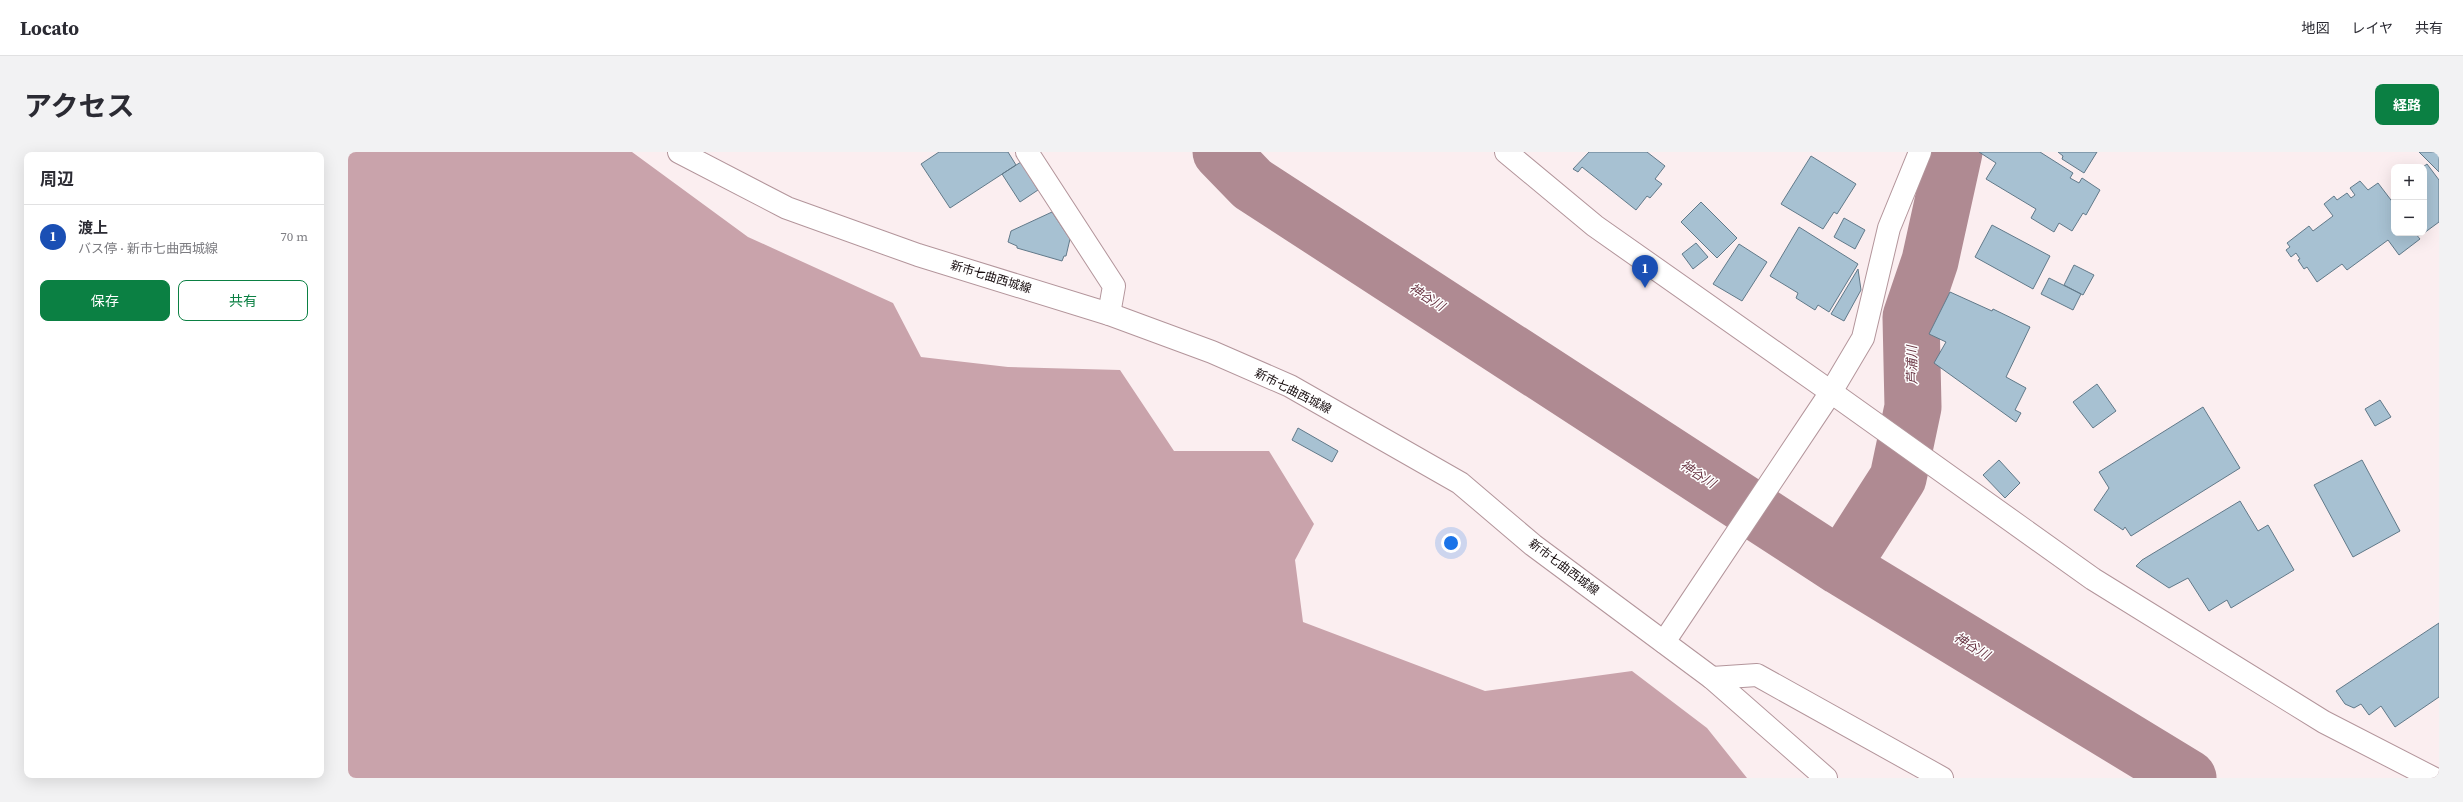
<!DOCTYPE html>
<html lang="ja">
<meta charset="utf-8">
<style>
:root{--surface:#fff;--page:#f2f2f3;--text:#2b2b33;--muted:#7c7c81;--line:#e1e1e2;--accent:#0b8043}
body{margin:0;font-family:"Source Serif 4","Noto Sans JP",serif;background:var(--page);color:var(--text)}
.controls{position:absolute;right:12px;top:12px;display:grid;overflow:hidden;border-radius:8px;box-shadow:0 4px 16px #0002}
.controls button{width:36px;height:36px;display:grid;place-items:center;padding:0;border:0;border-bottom:1px solid var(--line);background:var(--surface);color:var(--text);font:20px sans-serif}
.you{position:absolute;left:1103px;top:391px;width:14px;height:14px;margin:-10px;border:3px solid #fff;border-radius:50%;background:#1a73e8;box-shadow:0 0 0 6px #1a73e833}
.badge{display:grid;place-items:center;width:26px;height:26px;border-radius:50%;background:var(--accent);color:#fff;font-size:13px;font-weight:700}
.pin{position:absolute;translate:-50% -33px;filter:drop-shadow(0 1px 2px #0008)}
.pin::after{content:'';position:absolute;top:21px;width:14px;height:12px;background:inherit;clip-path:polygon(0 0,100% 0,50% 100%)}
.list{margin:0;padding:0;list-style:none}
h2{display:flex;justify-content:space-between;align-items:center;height:52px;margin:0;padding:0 16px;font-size:17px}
h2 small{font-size:13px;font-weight:400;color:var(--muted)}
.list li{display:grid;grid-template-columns:26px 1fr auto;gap:12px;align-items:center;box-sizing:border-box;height:64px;padding:0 16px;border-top:1px solid var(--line)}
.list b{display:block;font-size:15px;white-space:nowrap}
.list p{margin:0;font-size:13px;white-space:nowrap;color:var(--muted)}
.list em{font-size:13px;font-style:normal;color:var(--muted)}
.actions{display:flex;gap:8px;padding:12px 16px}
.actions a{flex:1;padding:9px 0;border:1px solid var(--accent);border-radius:8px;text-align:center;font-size:14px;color:var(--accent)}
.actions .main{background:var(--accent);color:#fff}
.map{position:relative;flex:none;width:2091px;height:626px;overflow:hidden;border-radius:8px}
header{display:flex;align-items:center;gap:24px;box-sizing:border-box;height:56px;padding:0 20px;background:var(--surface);border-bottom:1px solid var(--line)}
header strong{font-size:19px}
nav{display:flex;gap:22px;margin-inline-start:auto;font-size:14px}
.intro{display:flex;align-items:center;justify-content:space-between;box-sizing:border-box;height:96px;padding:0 24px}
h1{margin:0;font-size:28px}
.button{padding:10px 18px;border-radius:8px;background:var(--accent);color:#fff;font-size:14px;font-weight:700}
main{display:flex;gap:24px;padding:0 24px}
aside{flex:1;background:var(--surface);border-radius:8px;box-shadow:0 4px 16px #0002}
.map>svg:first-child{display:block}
.forest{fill:#c9a3ab}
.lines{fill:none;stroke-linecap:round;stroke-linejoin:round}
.river{stroke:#af8a92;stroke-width:57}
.building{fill:#a7c1d2;stroke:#617989}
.minor-casing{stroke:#b3959b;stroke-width:24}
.tertiary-casing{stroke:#b3959b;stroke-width:24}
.primary-casing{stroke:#b3959b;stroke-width:24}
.minor{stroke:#fff;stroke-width:22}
.tertiary{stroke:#fff;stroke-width:22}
.primary{stroke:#fff;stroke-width:22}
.labels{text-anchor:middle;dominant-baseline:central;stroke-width:3;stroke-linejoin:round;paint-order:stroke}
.street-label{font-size:12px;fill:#180e10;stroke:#fff}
.water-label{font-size:13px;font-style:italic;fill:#6c3846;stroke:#fff}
</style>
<header>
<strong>Locato</strong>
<nav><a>地図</a><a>レイヤ</a><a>共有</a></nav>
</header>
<div class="intro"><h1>アクセス</h1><a class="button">経路</a></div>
<main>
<aside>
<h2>周辺<small></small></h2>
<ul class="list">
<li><span class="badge" style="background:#1a4fb4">1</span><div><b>渡上</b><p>バス停 · 新市七曲西城線</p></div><em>70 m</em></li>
</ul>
<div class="actions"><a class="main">保存</a><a>共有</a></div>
</aside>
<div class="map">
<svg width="2091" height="626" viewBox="0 0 2091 626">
<rect width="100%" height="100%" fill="#fbeef0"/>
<path class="forest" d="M0 0H284L400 85 545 151 573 205 660 215 772 218 826 299H921L966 372 947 408 955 470 1137 539 1284 519 1359 576 1399 626H0Z"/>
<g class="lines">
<path class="river" d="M873 0 904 32 1493 415 1840 626
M1493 415 1550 326 1565 255 1563 165 1582 109 1606 0"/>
</g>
<path class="building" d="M591 0H660L668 13 602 56 573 12Z
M1241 0H1299L1317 14 1307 27 1314 32 1302 46 1299 44 1288 58 1234 15 1230 20 1225 17Z
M1631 0H1692L1725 21 1722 26 1731 31 1734 26 1752 38 1738 63 1735 61 1724 79 1711 71 1706 80 1683 66 1688 57 1638 27 1648 11Z
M1710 0H1749L1736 21 1714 7 1715 4Z
M2071 0H2091V20Z
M1463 4 1508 32 1489 62 1486 60 1475 77 1433 52Z
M673 10 690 38 672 50 654 22Z
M2079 12 2091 28V70L2076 81 2075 15Z
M2012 29 2020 38 2030 31 2046 52V81H2067L2072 87 2051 103 2040 88 1999 118 1994 112 1969 130 1959 115 1956 117 1950 108 1952 107 1948 101 1943 105 1938 98 1942 95 1939 91 1961 74 1965 79 1985 64 1976 52 1986 44 1989 48 1999 41 2003 46 2007 43 2002 36Z
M1353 50 1389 86 1369 106 1333 70Z
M704 60 722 87 718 104H716L714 109 669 96V94L660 90 663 79Z
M1496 66 1517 78 1507 97 1486 85Z
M1644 73 1702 104 1685 137 1627 105Z
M1451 75 1510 112 1481 160 1470 153 1467 158 1448 146 1450 141 1422 124Z
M1348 91 1360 105 1345 117 1334 102Z
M1391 92 1419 110 1394 149 1365 132Z
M1726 113 1746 123 1735 143 1716 133Z
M1510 117 1513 138 1496 169 1483 162Z
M1701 126 1733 142 1725 158 1693 142Z
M1602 140 1644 159 1645 157 1682 175 1658 225 1678 236 1667 258 1673 261 1668 270 1586 211 1598 190 1581 182Z
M1749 232 1768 259 1745 276 1725 250Z
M2032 248 2043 265 2027 274 2017 257Z
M1855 255 1892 316 1783 384 1777 375 1775 378 1746 358 1761 336 1751 320Z
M950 276 990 299 984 310 944 288Z
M1651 308 1672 331 1657 346 1635 323Z
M2014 308 2052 379 2005 405 1966 333Z
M1892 349 1910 379 1920 373 1946 418 1883 456 1879 448 1861 459 1840 426 1821 436 1788 414 1794 408Z
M2091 471V545L2047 575 2033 554 2021 563 2013 552 2006 556 1997 552 1988 539Z"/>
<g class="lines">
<g class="minor-casing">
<path id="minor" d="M679 0 766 134 761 162
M1483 240 1745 427 1976 570 2085 626
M1316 490 1483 240 1515 186 1541 76 1572 0
M1364 526 1409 523 1594 626"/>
</g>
<g class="tertiary-casing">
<path id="tertiary" d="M1158 0 1247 74 1483 240"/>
</g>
<g class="primary-casing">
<path id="primary" d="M331 0 439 56 570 103 761 162 864 200 942 234 1112 331 1185 393 1364 526 1478 626"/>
</g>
<use href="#minor" class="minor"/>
<use href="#tertiary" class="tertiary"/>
<use href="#primary" class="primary"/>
</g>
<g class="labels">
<g class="street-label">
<text transform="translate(643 125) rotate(17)">新市七曲西城線</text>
<text transform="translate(945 239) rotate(27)">新市七曲西城線</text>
<text transform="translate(1216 415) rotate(37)">新市七曲西城線</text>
</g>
<g class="water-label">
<text transform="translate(1079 145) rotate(33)">神谷川</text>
<text transform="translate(1564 213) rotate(-91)">芦浦川</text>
<text transform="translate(1350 322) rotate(33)">神谷川</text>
<text transform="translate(1624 494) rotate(31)">神谷川</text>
</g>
</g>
</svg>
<div class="controls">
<button>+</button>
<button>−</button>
</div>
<div class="you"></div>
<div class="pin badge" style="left:1297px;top:136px;background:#1a4fb4">1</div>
</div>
</main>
